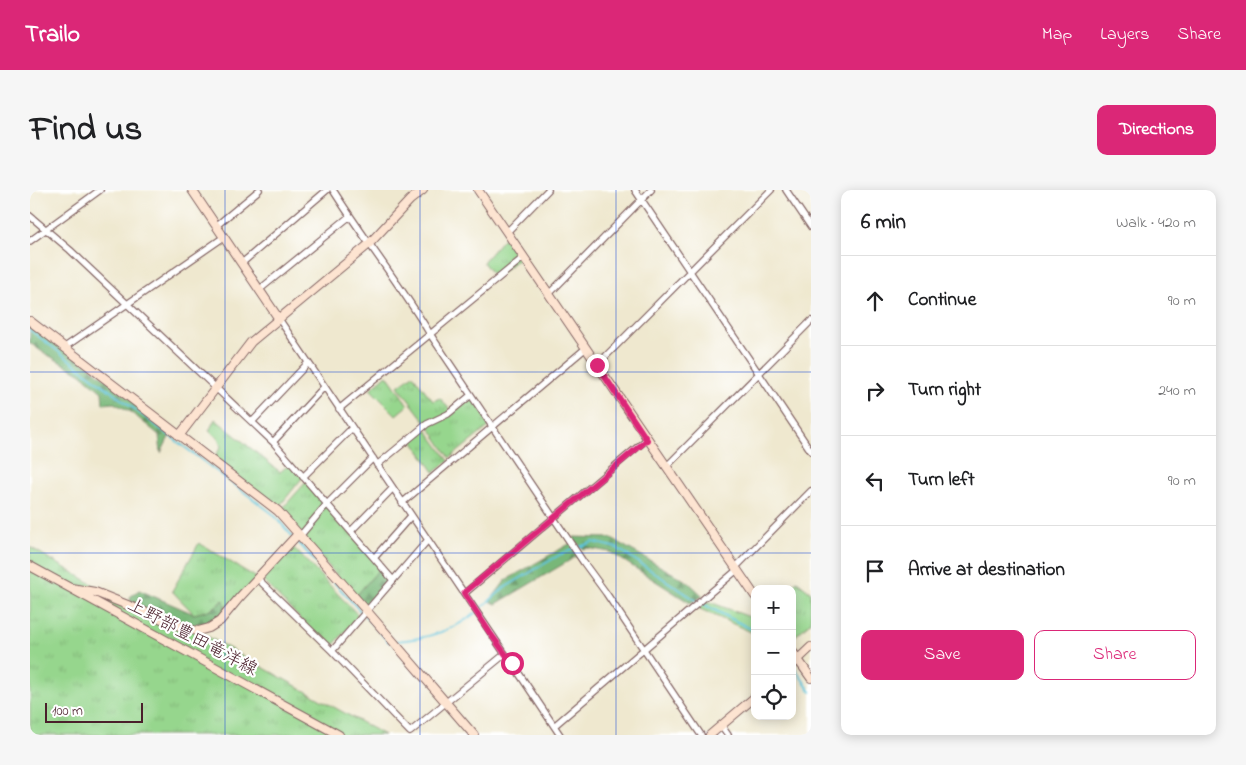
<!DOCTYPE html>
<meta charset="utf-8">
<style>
:root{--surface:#fff;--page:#f6f6f6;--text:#202124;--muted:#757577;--line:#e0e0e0;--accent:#db2777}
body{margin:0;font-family:"Indie Flower","Klee One",sans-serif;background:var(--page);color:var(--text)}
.controls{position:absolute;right:15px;bottom:15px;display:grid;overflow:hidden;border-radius:10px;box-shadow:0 2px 12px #0003}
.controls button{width:45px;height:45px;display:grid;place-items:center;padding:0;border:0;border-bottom:1px solid var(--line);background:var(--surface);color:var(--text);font:25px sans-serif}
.scale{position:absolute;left:15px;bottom:12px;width:98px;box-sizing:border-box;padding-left:5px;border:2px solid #4a1f2b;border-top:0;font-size:14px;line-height:18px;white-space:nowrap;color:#4a1f2b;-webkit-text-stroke:4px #fff;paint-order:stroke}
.stop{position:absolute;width:15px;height:15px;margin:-11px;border:4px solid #db2777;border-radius:50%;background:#fff}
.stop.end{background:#db2777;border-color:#fff;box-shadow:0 1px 5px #0008}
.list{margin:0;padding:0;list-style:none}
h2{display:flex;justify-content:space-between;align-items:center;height:65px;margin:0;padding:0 20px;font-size:21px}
h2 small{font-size:16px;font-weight:400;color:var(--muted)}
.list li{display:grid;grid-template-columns:32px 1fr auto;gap:15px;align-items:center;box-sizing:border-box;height:90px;padding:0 20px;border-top:1px solid var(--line)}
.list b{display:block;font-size:19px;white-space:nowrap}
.list em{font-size:16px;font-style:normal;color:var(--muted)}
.actions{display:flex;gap:10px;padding:15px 20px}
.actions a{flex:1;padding:11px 0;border:1px solid var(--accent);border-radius:10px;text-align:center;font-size:18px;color:var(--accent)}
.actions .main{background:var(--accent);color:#fff}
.icon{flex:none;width:28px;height:28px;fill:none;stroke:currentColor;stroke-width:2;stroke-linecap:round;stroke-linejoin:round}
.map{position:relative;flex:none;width:781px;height:545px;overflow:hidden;border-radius:10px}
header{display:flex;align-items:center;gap:30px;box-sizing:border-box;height:70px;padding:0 25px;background:var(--accent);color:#fff}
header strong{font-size:24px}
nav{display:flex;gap:28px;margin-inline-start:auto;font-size:18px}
.intro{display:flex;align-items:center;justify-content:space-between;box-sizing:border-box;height:120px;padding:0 30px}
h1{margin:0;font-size:35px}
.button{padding:12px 22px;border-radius:10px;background:var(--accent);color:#fff;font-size:18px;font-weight:700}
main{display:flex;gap:30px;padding:0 30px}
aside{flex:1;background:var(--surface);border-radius:10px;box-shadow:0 2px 12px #0003}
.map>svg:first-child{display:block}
.grass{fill:url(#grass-tufts);stroke:#707a5c}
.forest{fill:url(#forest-firs);stroke:#616b52}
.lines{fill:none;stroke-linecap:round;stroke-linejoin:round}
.stream{stroke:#5fc5dc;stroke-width:2}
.street-casing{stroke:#846564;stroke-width:8}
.secondary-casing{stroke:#846564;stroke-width:10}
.street{stroke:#fff;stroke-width:5.5}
.secondary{stroke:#fde4d1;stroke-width:8}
.route{stroke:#db2777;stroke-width:6}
.grid{fill:none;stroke:#1d4ed8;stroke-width:1;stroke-opacity:0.55}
.labels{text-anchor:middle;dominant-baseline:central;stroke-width:4.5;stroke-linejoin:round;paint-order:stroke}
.street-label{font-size:18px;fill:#4a1f2b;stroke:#fff}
</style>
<header>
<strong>Trailo</strong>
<nav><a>Map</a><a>Layers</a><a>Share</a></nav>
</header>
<div class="intro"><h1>Find us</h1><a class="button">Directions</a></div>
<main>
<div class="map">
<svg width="781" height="545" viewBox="0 0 781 545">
<defs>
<pattern id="grass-tufts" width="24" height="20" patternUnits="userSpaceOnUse" patternTransform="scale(1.25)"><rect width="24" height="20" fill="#96d68d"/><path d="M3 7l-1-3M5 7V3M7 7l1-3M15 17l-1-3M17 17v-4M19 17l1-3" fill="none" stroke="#83b77a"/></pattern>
<pattern id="forest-firs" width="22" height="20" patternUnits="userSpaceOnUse" patternTransform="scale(1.25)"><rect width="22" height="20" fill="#78b778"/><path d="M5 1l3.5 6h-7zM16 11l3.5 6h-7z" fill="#649463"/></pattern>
</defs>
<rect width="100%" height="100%" fill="#fff"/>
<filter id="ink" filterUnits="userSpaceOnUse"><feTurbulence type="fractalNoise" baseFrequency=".02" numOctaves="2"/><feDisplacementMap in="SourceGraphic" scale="10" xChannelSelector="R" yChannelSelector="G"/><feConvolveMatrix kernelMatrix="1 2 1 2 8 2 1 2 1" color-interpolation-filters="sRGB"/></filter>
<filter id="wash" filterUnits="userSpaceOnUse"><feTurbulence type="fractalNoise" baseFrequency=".0096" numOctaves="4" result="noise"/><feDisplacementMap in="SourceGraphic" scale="20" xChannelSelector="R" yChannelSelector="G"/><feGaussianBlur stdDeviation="1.12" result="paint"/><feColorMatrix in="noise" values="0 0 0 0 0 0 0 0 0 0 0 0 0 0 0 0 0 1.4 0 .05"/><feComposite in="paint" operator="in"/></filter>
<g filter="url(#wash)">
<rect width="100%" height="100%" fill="#efe8cf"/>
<path class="grass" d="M474 48 489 68 465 88 453 72Z
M357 185 378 215 366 225 340 199Z
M383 185 403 211 410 208 421 221 441 205 461 235 420 268 397 234 368 196Z
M185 229 250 282 261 273 273 287 248 318 184 268 191 257 188 248 179 241Z
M396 239 419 271 404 282 383 251Z
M277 291 351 377 325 407 251 320Z
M169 353 227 388 197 422 193 410 181 420 164 424 142 401Z
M261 355 329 426 300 459 228 386Z
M0 357 99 416 168 441 354 545H0Z
M767 391 781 402V432L762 449V399H758Z
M672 409 725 429V445L721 442 670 419 669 416Z"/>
<path class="forest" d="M0 130 142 241 131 263 129 245 101 222 84 213 73 214 72 202 51 184 11 161 0 153Z
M544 347 580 348 658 392 673 406 660 413 580 362 558 358 553 359 545 351Z
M541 353 549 365 542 369 466 414 460 411 476 390Z
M351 377 363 390 335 418 325 407Z
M109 400 164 424 181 420 194 410 196 423 179 438 157 439 102 417 100 407Z"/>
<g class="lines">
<path class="stream" d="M0 140 243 324 263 347
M266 350 332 423
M671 413 725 441
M449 420 474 398 531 364 563 352 587 358 667 411
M335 426 359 452
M366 451C395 449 422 442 445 423
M764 477 781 502"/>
</g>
</g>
<g filter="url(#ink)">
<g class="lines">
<g class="street-casing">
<path id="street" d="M303 0C334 49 370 94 400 144L554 373 576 403 671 545
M605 0 781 261
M756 0 781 37
M0 26 40 60 243 252 363 390
M186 36 229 0
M477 42 518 0
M0 51 70 0
M212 73 297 0
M229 100 320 26
M519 104 621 0
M249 129 475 464 482 473 530 545
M35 157 194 47
M567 175 741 0
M309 219 494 67
M222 232 278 173
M243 252 294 197
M347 275 397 234 418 224 441 205
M636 277 781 131
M273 287 322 238
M372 313 556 158
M321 341 363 298
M270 346 297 314 343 268
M344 368 381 326
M705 378 781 301
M227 388 302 461 380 542 475 464
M435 403 617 249
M302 461 397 351
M691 535 698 545
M524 536 707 380"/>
</g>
<g class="secondary-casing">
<path id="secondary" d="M162 0 249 129
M448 0 725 406
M0 131 248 321 336 420 444 545
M149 246 221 152 338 55 380 10 393 0
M0 376 309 545
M41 398 65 402 157 439 168 441 179 438 190 431 209 408 268 344
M762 461 781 488
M762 475 781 457
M680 545 725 507"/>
</g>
<use href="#street" class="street"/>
<use href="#secondary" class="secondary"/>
</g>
</g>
<g class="lines" filter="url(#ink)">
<path class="route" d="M482 473 460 443 434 403 617 250 567 175"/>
</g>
<path class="grid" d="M195 0V545M390 0V545M586 0V545M0 182H781M0 363H781"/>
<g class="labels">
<g class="street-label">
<text transform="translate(162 448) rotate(28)">上野部豊田竜洋線</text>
</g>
</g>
</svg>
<div class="controls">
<button>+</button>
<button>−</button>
<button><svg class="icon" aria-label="locate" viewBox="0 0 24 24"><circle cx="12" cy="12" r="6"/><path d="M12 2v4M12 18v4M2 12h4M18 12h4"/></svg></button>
</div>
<div class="scale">100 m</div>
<div class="stop" style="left:482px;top:473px"></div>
<div class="stop end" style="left:567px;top:175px"></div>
</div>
<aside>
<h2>6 min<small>Walk · 420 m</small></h2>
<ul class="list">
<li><svg class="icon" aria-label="ahead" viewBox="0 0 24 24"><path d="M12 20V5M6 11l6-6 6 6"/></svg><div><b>Continue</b></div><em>90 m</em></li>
<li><svg class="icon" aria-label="right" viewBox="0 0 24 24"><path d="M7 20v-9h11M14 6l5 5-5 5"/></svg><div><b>Turn right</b></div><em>240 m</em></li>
<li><svg class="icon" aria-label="left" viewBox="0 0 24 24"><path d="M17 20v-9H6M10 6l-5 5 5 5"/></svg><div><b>Turn left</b></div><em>90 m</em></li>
<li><svg class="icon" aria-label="arrive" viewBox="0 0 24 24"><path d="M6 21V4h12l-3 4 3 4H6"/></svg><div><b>Arrive at destination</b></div></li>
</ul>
<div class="actions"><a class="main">Save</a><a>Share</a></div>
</aside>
</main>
